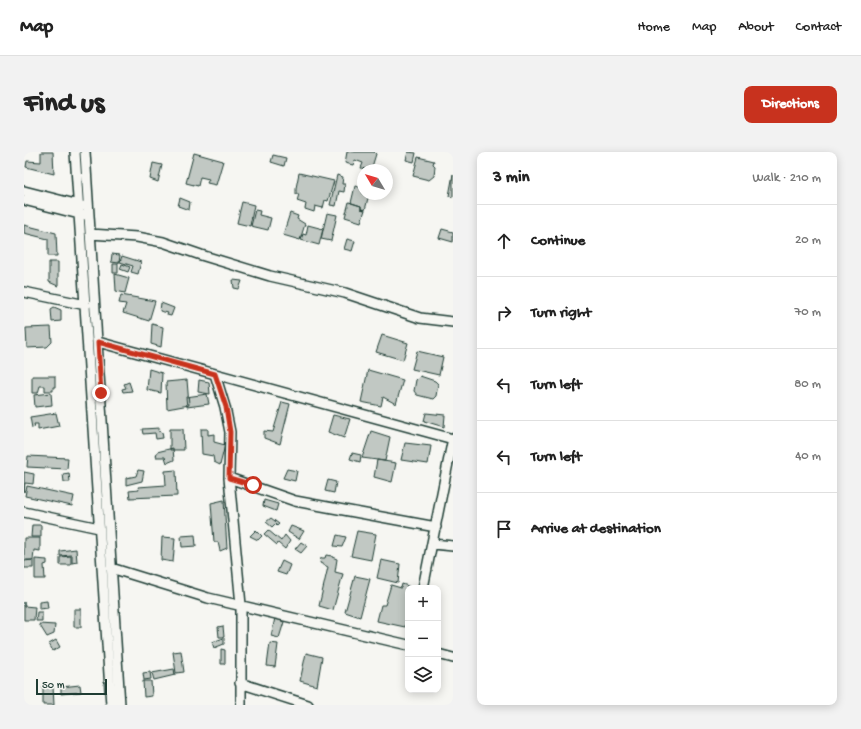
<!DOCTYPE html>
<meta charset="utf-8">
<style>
:root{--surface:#fff;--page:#f2f2f2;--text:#222;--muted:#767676;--line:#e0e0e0;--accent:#c8321e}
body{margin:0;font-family:"Gochi Hand",sans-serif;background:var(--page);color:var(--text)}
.controls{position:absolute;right:12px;bottom:12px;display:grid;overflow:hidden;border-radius:8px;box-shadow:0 2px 10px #0003}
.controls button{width:36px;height:36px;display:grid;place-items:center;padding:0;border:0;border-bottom:1px solid var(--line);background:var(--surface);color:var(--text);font:20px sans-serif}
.compass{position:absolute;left:333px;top:12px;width:36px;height:36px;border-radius:50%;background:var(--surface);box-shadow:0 2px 10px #0003;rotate:308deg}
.scale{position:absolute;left:12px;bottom:10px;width:71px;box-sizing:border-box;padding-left:4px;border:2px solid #1f3d34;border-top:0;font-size:11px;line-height:14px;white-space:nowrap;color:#1f3d34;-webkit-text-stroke:3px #f6f6f2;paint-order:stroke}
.stop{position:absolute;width:12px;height:12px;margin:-9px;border:3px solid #c8321e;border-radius:50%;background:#fff}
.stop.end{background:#c8321e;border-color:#fff;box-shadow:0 1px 4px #0008}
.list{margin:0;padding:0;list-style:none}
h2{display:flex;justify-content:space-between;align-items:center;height:52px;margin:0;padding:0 16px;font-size:17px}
h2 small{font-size:13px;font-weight:400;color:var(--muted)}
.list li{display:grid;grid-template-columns:26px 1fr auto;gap:12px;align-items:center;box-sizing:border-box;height:72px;padding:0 16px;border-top:1px solid var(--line)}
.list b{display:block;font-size:15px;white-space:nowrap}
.list em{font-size:13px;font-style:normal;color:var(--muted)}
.icon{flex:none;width:22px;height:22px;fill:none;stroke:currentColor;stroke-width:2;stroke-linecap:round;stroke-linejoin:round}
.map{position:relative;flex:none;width:429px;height:553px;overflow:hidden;border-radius:8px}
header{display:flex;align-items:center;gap:24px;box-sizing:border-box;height:56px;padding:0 20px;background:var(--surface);border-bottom:1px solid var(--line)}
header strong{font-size:19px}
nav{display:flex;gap:22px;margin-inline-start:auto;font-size:14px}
.intro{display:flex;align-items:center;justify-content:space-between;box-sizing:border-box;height:96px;padding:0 24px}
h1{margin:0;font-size:28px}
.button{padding:10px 18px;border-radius:8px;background:var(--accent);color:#fff;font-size:14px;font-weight:700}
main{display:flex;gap:24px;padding:0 24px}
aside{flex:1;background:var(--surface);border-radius:8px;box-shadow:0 2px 10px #0003}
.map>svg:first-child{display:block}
.building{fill:#c1c8c3;stroke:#1f3d34}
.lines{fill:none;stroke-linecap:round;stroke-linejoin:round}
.minor-casing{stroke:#1f3d34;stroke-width:12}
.minor{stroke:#f6f6f2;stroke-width:9}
.route{stroke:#c8321e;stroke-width:5}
</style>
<header>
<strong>Map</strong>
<nav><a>Home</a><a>Map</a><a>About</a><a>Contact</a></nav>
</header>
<div class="intro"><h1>Find us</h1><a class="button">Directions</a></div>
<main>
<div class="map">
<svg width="429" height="553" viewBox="0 0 429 553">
<rect width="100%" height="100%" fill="#f6f6f2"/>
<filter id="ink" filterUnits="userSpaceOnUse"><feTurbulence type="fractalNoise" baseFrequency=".025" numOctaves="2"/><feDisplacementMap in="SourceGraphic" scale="8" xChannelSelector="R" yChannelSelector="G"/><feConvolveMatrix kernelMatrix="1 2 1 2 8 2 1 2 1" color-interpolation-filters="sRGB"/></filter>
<g filter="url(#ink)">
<path class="building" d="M17 0H29L30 22 2 15 3 9 17 10Z
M323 0H350L352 2 347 18 337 16 339 11 331 8 329 13 321 11Z
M384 0 392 1 390 10 382 8Z
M170 1 199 9 192 33 183 31 185 27 176 25 174 34 162 31Z
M249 3 262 6 260 14 247 10Z
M394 5 410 9 409 12 411 14 410 24 405 28 389 24Z
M129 11 138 13 134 30 126 27Z
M275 21 310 29 304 49 301 48 299 56 291 54 290 60 281 57 282 52 273 49 275 42H272V36Z
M429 22V45L425 44Z
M313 23 319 25 318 32H321L320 40 315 39 312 54 306 53Z
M331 34 339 36V42H345L341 58 337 57V54L327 51Z
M156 46 166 50 165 58 154 54Z
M218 50 230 53 226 74 213 71Z
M325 50 337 54V57L341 58 337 70 321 65Z
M231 58 236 59 235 63 247 66 244 78 227 74Z
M266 61 274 64 273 67 281 72 276 88 259 83Z
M303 61 313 63 307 89 297 87Z
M0 73 32 81 33 104H24V87L0 81Z
M284 73 299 77 295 93 277 88 279 82 282 83Z
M418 77 429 80V90L415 86Z
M323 87 331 89 328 99 320 97Z
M88 102 96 103 95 111 87 110Z
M98 104 117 110 114 122 107 120 109 114 96 110Z
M25 110H34V134L25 130Z
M89 112H94V121H89Z
M98 112 106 115 104 120 96 117Z
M91 122 105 126 101 141 92 139Z
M209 128 218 129 215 137 210 136Z
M97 143 131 149 125 169 99 161 102 152 95 151Z
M137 151 150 156 147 164 143 163 144 161 136 159Z
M30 155 37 158V169L28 170 27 157Z
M128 172 139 175 137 195 127 192Z
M27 175 28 190 23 195 3 196 2 176Z
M358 183 384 191 379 208 352 200Z
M393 199 419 205 415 223 388 217Z
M125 217 138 221 137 241 123 238Z
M344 218 379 228 372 252 359 245 357 254 337 250Z
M8 224H31V235H29V239H21V234H16L14 241H8Z
M396 224 411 229 414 232 412 244 409 247 393 243 390 239 392 228Z
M163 228 165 253 143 257 142 230Z
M175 228 185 230 186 242 174 240Z
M105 230 108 239 99 240 98 237 102 236 100 232Z
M27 241 28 253 11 255 10 243Z
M183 242 185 252 163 255 162 245Z
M258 250 266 252 256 292 240 286V279L249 280Z
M32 261 35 274 14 278V272H10L11 275 8 276 6 265Z
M402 261 421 263 420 275 400 269Z
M309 263 326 267 320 286 304 280Z
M136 276 134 279 138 280 139 286 132 287 131 281 119 282 118 277Z
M146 277H159L160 298H146Z
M177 277H184V283L190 282V290L201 293 196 313 190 310 189 304 178 302Z
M347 279 366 285 361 309 338 306Z
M381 291 407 294 404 312 377 308Z
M149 296 150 308 143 311 141 305H132L133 300Z
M328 301 337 303 336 310 326 307Z
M4 304 44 306 43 317 3 315Z
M353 308 372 311 368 330 350 325Z
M263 317 273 319 271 329 259 326Z
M114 318 120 319 118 329 102 333V326L112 324Z
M152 318 153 344 106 346 105 339 115 338 114 335 142 333 141 319Z
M0 320 10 322 9 332 1 331 0 340Z
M45 321 46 330H40L39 322Z
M304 328 312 330 310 341 301 339Z
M3 334 50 344 48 354 1 344Z
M200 348 203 396 196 399 194 390H190L187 351Z
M240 348 254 352 252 359 239 354Z
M247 366 255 372 253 374 251 372 248 375 242 370Z
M8 373H17V385H7Z
M267 374 280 379 275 387 264 380Z
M232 378 238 384 234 388 226 384Z
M244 378 257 389 261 383 266 389 261 397 254 391 253 393 240 382Z
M333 379 352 382 347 408 327 404Z
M171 383 172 394 158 395 157 384Z
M313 383 322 385 318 395 310 394Z
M138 385 151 386 149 410 137 408Z
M0 386H16V399L10 398 9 408H0Z
M277 390 283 394 277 401 271 397Z
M52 397 53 410 48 411V403L36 404V399Z
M302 403 308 404V405L313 407 311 420 319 422 309 458 295 454 304 415 296 411 297 406H301Z
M47 404V413H36V405Z
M11 407 23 408V412L20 413 21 427H11Z
M9 408V416H0V409Z
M357 408 376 412 374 431 353 426Z
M258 409 266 413 262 423 253 420Z
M331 424 346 427 336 465 321 460Z
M378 432 390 436H384V461L381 475 353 469 357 453H361L367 433 377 436Z
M23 449 24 456 15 457V450Z
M0 450V454L11 455 10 468H0Z
M50 457H57V475H50Z
M13 460H18V469H12Z
M251 466 260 470 255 486 247 484Z
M15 472 31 473 30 482 23 485Z
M199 474 200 485H195L194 475Z
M200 486V492L190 496 188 490Z
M32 488 36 495 29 499 25 492Z
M246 491 254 492 251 515 243 514Z
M197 497 201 498V512H197Z
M157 499 160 520 152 521 149 500Z
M282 501 298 505 293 534 276 529Z
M150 517 151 523 130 528 128 521Z
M126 520 127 527 120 528 119 521Z
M119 529H127L128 544 120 545Z
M56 533 57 540 37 542V535Z
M19 535H29L30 553H19Z"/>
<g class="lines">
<g class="minor-casing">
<path id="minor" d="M51 0 87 553
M61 0 96 553
M0 39 59 54
M0 48 59 63
M66 82 113 85 139 90 177 103 246 124 321 141 396 166 429 170
M0 140 62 153
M74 190 429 287
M191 222 201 255 206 280 205 326
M0 360 75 376
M409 392 429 394
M87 416 184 446 384 493
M399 436 429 286
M414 502 429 506
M216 531 284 553
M217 553V453L205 326 271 349 412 375"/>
</g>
<use href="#minor" class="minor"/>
</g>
</g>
<g class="lines" filter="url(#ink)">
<path class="route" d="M77 241 74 190 191 222 202 255 206 280 205 326 229 333"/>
</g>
</svg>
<div class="controls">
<button>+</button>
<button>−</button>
<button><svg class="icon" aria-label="layers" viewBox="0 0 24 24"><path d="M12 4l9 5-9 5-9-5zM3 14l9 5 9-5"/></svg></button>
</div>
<svg class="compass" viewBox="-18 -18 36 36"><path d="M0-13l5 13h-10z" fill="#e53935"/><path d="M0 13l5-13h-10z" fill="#767676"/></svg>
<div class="scale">50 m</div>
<div class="stop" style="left:229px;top:333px"></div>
<div class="stop end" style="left:77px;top:241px"></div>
</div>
<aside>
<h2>3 min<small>Walk · 210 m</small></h2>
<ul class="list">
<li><svg class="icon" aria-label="ahead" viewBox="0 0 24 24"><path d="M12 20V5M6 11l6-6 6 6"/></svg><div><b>Continue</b></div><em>20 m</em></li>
<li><svg class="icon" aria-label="right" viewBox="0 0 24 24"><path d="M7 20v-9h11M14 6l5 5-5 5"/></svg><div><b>Turn right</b></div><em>70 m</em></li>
<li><svg class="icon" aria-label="left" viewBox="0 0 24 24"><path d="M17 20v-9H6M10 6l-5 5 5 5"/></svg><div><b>Turn left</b></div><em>80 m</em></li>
<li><svg class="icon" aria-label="left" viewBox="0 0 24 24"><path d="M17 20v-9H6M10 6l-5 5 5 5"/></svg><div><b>Turn left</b></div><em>40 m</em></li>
<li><svg class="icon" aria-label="arrive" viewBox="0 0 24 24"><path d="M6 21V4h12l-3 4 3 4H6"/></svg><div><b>Arrive at destination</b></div></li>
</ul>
</aside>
</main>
